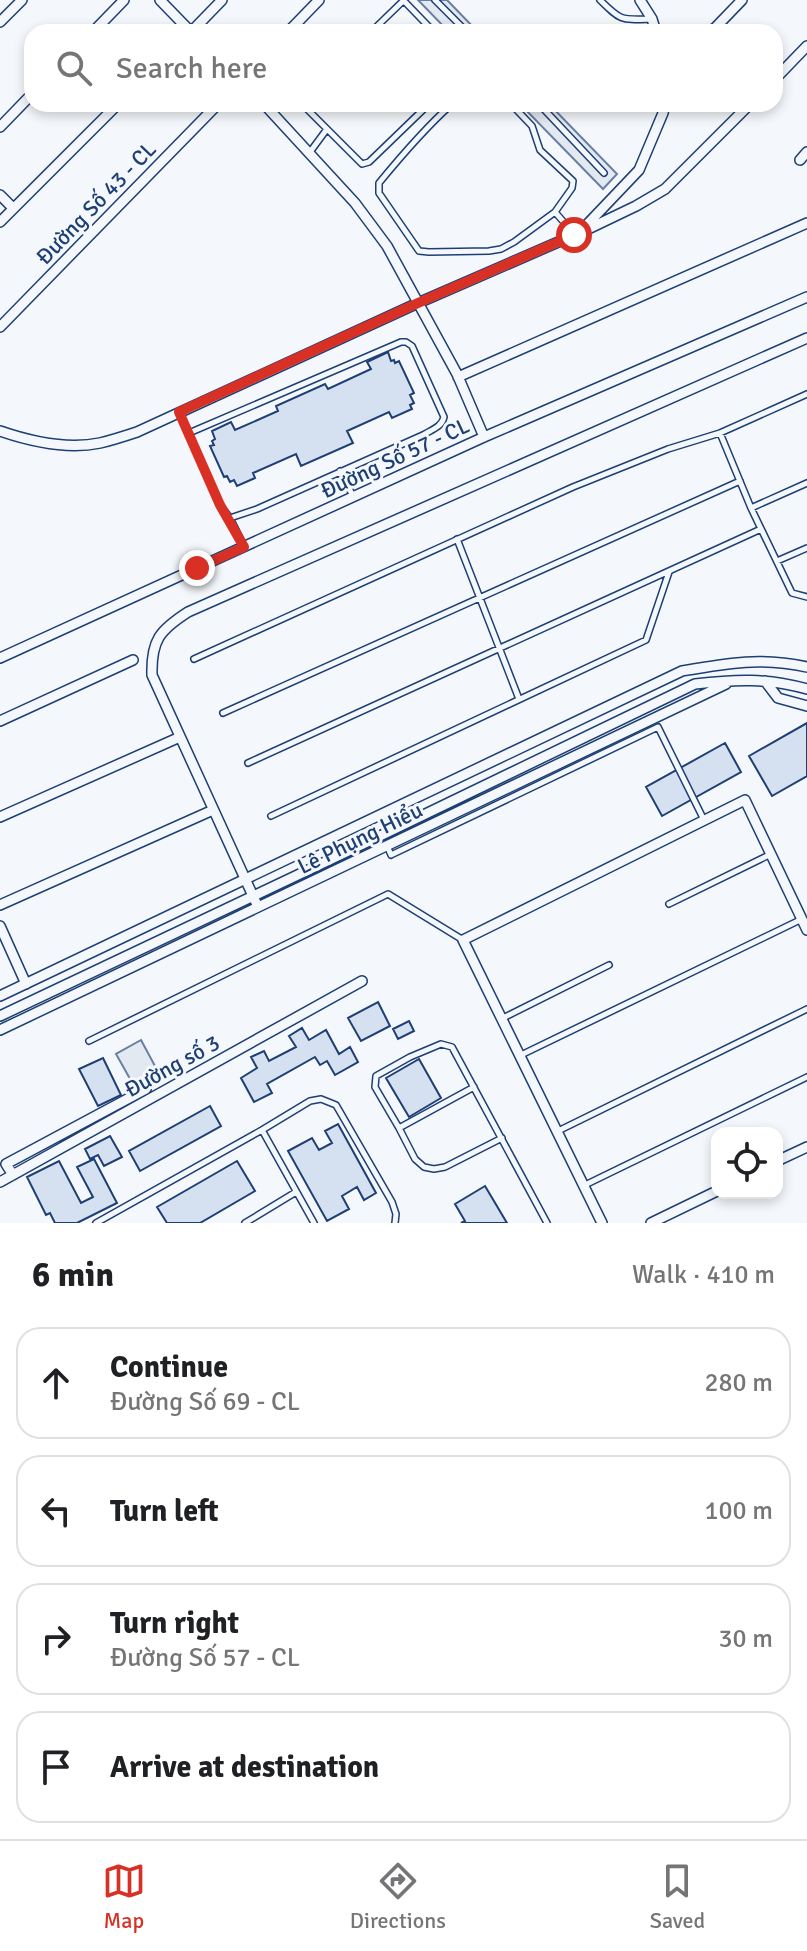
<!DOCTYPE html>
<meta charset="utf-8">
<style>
:root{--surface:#fff;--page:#f6f6f6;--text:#202124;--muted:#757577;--line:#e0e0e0;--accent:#d93025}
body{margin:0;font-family:Signika,sans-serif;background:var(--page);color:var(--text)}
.controls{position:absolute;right:24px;bottom:24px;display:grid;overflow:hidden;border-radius:16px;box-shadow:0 4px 12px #0003}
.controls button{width:72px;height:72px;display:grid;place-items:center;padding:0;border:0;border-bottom:2px solid var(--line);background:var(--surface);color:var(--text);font:40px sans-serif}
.stop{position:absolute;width:24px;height:24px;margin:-18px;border:6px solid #d93025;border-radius:50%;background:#fff}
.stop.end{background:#d93025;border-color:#fff;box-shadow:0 2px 8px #0008}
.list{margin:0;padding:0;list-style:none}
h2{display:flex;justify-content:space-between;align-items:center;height:104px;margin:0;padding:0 32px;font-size:34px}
h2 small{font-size:26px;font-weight:400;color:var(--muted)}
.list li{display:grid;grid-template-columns:52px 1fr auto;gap:24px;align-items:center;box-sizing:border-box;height:112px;margin:0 16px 16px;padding:0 16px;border:2px solid var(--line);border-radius:24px}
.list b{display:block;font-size:30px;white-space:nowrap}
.list p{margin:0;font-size:26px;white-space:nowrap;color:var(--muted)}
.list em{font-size:26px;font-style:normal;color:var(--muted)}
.icon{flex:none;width:44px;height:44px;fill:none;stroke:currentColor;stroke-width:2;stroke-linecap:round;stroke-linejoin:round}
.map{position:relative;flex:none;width:807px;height:1223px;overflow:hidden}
.search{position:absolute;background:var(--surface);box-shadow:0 4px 12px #0003;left:24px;right:24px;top:24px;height:88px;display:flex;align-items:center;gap:20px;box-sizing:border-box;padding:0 28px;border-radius:24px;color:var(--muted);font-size:30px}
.sheet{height:616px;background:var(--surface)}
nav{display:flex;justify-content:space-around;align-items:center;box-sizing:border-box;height:112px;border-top:2px solid var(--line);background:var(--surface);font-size:22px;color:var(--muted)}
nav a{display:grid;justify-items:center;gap:4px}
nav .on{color:var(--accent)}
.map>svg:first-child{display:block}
.green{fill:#e3e9f0;stroke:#687fa3;stroke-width:2}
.building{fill:#d5e0f0;stroke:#1d3f73;stroke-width:2}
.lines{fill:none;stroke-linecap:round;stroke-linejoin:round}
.lane-casing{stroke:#1d3f73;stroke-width:8}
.street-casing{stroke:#1d3f73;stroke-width:12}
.lane{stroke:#f4f7fb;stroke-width:5}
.street{stroke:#f4f7fb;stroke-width:9}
.route{stroke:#d93025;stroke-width:10}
.labels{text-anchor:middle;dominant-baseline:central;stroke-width:6;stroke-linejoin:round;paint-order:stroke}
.street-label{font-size:22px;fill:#1d3f73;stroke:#f4f7fb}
</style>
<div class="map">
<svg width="807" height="1223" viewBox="0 0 807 1223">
<rect width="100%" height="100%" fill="#f4f7fb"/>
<path class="green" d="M418 0H447L478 32H449Z
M520 104H549L617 174 603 189Z
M141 1040 162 1079 138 1093 116 1054Z"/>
<path class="building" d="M388 352 391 361 394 360 395 363 399 361 414 393 410 395 414 403 410 405 412 409 392 418 389 412 347 431 353 443 301 466 296 454 253 473 255 478 237 486 234 480 230 482 227 476 224 477 210 446 214 445 212 441 215 439 212 431 231 422 235 430 278 411 276 406 325 384 328 389 371 369 367 362Z
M807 723V776L772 796 749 756Z
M725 743 741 772 662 816 646 787Z
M378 1002 390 1026 361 1041 348 1018Z
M409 1021 414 1031 398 1039 393 1029Z
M302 1028 309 1040 326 1030 339 1054 350 1047 358 1062 335 1075 327 1061 320 1065 315 1057 267 1084 272 1093 254 1102 241 1078 257 1068 251 1057 264 1051 269 1061 296 1047 289 1036Z
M103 1058 121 1095 98 1106 79 1069Z
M419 1059 441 1098 409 1117 386 1078Z
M210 1106 221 1126 140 1171 129 1151Z
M338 1124 376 1193 364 1200 357 1187 342 1196 349 1209 327 1221 288 1151 312 1138 319 1150 332 1143 325 1131Z
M110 1136 122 1157 104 1166 98 1155 90 1159 85 1149Z
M94 1159 117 1203 77 1223H55L50 1213 46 1215 27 1177 59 1161 81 1203 93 1197 77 1167Z
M237 1161 255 1191 200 1223H167L157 1207Z
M485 1186 507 1223H461L465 1221 455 1204Z"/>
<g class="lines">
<g class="lane-casing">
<path id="lane" d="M435 0 467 32
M600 0C621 21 621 20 651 19
M371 32 402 2H405L434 32
M302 104 327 129 310 152
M452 104C425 128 402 155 379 183V193L419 251 429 252 489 251 501 249 514 242 555 212
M511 104 532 126 540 150 573 181 572 188 555 212 574 234
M539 104 604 173
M327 129 362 164 369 162 429 104
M179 412 220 505 230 518 257 509 423 435C431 430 442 427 444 417L412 346 406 342H401L189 433
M720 433 751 508 792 593 807 597
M340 471 353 496
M751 508 807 483
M230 518 244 546
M457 539 519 699
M777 561 807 548
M194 659 573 487 668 449 720 433 807 394
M223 713 740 481
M248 763 761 529
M271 816 646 640 669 572
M387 846 391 855 658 727 704 820
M669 904 771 854
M503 1018 609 965
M89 1041 388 894 463 940
M521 1055 802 919
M474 1087 399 1128 415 1159 424 1167 434 1169 445 1167 502 1138
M399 1128 375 1087 376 1076 410 1057 441 1044 452 1047 547 1223
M262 1130 314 1223
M558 1131 807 1009
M585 1185 807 1077
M96 1223 262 1130 310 1101 321 1099 336 1105 392 1202 396 1214 395 1223
M245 1223 296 1192"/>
</g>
<g class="street-casing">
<path id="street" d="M160 0 191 32
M640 0 652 19 656 32
M0 22 22 0
M93 32 124 0
M191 32 222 0
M288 32 319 0
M707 32 715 28 742 0
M775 79 807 46
M264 104 355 203 387 246 457 374 484 437
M0 127 32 94
M800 160 807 152
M0 195 13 208
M0 222 118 104
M586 230 636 206 665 189 750 104
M0 327 218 104
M458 377 807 223
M0 431C32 442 67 450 100 443 113 440 125 436 137 432L418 303 579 233 639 170 663 113 665 104
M0 658 484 437 807 297
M765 681 778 698 807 706
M0 721 133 660
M0 817 180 737
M0 905 213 810
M258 907 152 675C151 640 160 630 188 612L807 338
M0 926 26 984
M0 996 682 671C728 663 761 657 807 667
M0 1016 382 835 695 684C737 679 766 678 807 689
M0 1030 726 684
M777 1161 807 1147
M13 1175 6 1164 146 1089
M0 1182 362 981
M602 1223 463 940 745 800 807 930
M651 1223 717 1191"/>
</g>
<use href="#lane" class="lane"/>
<use href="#street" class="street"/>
</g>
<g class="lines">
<path class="route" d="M197 568 244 547 220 505 179 412 418 303 574 235"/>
</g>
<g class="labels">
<g class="street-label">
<text transform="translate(96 203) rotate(-46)">Đường Số 43 - CL</text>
<text transform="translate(395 458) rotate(-25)">Đường Số 57 - CL</text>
<text transform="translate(360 838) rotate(-26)">Lê Phụng Hiểu</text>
<text transform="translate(172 1066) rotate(-29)">Đường số 3</text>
</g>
</g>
</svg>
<div class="controls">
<button><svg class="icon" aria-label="locate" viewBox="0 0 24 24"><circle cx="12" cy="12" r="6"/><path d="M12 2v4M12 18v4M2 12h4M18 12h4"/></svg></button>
</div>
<div class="stop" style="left:574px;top:235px"></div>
<div class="stop end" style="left:197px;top:568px"></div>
<div class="search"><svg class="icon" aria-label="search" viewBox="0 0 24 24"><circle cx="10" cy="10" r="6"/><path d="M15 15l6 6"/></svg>Search here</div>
</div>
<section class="sheet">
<h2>6 min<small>Walk · 410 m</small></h2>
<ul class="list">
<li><svg class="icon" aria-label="ahead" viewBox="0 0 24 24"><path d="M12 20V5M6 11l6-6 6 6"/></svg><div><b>Continue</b><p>Đường Số 69 - CL</p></div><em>280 m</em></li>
<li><svg class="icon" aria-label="left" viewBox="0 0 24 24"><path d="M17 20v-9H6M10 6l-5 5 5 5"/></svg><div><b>Turn left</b></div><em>100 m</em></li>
<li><svg class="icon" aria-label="right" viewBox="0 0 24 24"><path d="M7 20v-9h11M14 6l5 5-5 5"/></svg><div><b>Turn right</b><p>Đường Số 57 - CL</p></div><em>30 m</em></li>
<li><svg class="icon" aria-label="arrive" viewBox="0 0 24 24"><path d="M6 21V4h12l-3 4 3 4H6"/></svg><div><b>Arrive at destination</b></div></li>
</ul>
</section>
<nav>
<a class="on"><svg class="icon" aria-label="map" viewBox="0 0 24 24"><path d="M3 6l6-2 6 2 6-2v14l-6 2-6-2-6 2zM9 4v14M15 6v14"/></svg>Map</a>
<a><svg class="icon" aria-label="directions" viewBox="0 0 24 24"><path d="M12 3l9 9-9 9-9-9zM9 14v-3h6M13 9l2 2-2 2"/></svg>Directions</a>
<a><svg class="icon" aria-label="saved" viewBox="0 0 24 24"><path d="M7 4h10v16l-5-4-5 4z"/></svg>Saved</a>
</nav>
